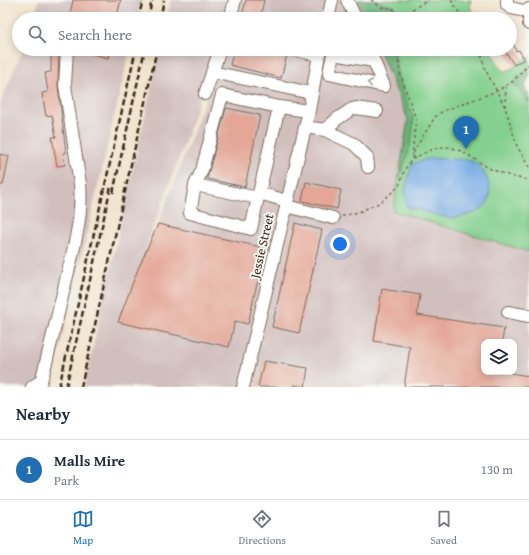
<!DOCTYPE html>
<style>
:root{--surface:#fff;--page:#f2f2f3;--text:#1f2937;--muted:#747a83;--line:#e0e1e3;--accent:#1f6fb2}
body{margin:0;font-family:"Gentium Book Plus",serif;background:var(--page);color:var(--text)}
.controls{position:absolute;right:12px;bottom:12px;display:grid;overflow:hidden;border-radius:8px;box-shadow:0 2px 10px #0003}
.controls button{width:36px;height:36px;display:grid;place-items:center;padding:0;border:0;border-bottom:1px solid var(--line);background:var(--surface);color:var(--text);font:20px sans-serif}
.you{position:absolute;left:340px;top:244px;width:14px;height:14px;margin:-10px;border:3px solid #fff;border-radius:50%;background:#1a73e8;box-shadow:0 0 0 6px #1a73e833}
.badge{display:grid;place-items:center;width:26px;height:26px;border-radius:50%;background:var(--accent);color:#fff;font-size:13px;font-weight:700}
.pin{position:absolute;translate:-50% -33px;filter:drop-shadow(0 1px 2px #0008)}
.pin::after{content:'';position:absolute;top:21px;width:14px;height:12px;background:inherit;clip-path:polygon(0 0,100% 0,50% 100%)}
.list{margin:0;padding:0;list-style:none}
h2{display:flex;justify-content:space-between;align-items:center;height:52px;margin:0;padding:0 16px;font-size:17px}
h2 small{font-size:13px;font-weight:400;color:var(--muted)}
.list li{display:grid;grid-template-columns:26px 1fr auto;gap:12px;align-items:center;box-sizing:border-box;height:60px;padding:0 16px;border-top:1px solid var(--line)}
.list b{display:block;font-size:15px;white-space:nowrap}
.list p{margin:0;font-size:13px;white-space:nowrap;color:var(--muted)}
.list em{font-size:13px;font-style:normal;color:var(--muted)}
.icon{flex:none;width:22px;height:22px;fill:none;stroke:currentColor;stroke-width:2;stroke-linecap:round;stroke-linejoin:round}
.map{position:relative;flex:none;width:529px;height:387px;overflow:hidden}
.search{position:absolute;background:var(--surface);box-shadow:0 2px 10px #0003;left:12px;right:12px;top:12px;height:44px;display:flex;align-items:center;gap:10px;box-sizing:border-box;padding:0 14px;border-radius:22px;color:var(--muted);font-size:15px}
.sheet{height:112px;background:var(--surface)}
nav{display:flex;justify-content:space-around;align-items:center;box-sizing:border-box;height:56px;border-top:1px solid var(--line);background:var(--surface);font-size:11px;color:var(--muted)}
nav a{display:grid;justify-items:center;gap:2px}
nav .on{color:var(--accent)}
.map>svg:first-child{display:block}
.industrial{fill:#d1bfbe;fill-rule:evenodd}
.green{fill:#84d08e;stroke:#607d56}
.forest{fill:#6bb279;stroke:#536e4c}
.water{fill:#78ace5;stroke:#5a6b82}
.building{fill:#e4a797}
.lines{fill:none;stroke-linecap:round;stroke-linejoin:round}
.minor-casing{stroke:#7b6b5b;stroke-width:14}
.path{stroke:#7b6b5b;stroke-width:1.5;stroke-dasharray:3 3;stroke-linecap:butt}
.minor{stroke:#fff;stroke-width:12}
.rail{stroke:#3b2a1e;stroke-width:2.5;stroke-dasharray:6 3;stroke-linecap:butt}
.oneway{stroke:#a79f9a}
.labels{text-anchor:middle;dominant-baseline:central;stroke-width:4;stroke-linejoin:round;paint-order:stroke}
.street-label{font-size:13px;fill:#3b2a1e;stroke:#f6f6f2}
</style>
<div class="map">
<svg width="529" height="387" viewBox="0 0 529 387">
<rect width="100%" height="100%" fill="#f6f6f2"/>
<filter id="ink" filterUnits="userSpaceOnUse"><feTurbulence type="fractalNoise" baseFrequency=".025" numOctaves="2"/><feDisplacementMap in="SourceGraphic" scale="8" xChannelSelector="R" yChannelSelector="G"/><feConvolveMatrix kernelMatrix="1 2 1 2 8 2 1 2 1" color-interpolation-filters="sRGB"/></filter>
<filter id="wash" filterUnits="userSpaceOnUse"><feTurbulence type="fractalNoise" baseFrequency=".012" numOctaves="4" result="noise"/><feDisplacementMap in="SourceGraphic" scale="16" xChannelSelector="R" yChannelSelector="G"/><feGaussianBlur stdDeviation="0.9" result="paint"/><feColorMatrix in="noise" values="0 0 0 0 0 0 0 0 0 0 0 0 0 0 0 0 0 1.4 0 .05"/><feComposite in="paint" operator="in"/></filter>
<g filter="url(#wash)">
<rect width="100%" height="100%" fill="#f2e4cd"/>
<path class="industrial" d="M39 0H141L137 19H33Z
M171 0H358L366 19H167Z
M23 49H130L51 387H0V103Z
M160 49H224L204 84 183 148 139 266 158 224 225 49H379L408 119 393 211 529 252V387H84ZM484 342H514V372H484Z"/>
<path class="green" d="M358 0H471L470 6 475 19H366Z
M379 49H489L503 71H507L529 57V76L524 86 526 91 529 93V252L393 211 408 119Z"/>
<path class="forest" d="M358 0H378L381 3 394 6 393 11 397 16V19H366Z
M379 49H394L398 77 413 117C415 137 406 160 399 179L408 119Z
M529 67V76L524 86 526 91 529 93V103L514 84Z"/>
<path class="water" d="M431 158C441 159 462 158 471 161 486 166 497 195 484 207 477 214 462 217 453 218 446 218 413 209 406 206L405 189 412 164Z"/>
<g id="blocks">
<path class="building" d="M73 0H121L116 19H69Z
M246 0H264L260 19H241Z
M510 37H511L516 51 519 50 524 59 514 65 504 49H510Z
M81 49H110L108 58 81 51Z
M234 49H259L287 55 281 78 230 65Z
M51 50H59L58 86 66 153H63L65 165 57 166 52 137H56L52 115 46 116 42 93 48 92 45 73 51 72Z
M226 108 260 115 245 187 207 179Z
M0 154 9 156 3 185H0Z
M306 182 341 190 337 209 302 201Z
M295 223 322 230 299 333 272 327Z
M158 224 265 248 248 324 235 321 229 347 118 322 138 269Z
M382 289 420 295 417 315 504 328 502 342H484V372H504L529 376V387H404L410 347 374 341Z
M264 361 308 368 305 387 294 385V387H258Z"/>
</g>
</g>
<g filter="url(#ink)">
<use href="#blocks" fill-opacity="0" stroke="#7b6b5b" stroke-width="1"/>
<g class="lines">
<g class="minor-casing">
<path id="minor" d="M347 0 356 19
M507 0V5L511 8 529 12
M529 9V24
M230 19 235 0
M328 19 332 0
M290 49 319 55
M334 49 329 74 384 86 369 49
M333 54 374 61
M212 72 311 93
M205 94 220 49
M279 107 309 111
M305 127 325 130 337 119 352 109 356 108 377 111
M325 130 354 144 367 157 368 167
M195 185 258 198
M259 193 279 107 222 95 202 170 195 185 190 213 251 229 259 193 287 201
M286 206 333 218
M508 312 529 316
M32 387 41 381 43 374C51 344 58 314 65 284 73 251 83 218 80 184L65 85 67 49
M243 387 309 111 320 49"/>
</g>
<path class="path" d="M371 0 381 7 394 9 401 16 428 0
M451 0 463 19
M397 49 400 73 416 119 412 156
M480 49 485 69 505 107 517 146 529 167
M505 107 506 85
M413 159C422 154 436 146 447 147 463 149 477 162 491 169 503 174 516 178 529 180
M342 216 359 212 381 202 399 186 405 169 412 159 415 149 435 117 443 111 497 91 512 82 529 64"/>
<use href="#minor" class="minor"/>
<path class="rail" d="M138 19 143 0
M148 19 152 0
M160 19 164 0
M113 193 145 49
M59 387 136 49
M66 387 111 186
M81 387 157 49"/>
</g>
<defs><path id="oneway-chevron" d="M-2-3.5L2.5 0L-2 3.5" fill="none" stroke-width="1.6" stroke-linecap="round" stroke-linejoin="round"/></defs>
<use class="oneway" href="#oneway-chevron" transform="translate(370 83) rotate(-168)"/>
</g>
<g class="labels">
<g class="street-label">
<text transform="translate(262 246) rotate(-77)">Jessie Street</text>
</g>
</g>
</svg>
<div class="controls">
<button><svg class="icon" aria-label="layers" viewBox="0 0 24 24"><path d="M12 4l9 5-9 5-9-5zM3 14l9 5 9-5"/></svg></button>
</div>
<div class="you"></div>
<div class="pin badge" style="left:466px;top:149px">1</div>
<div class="search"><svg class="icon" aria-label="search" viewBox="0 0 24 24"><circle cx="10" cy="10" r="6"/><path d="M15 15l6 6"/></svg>Search here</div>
</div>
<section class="sheet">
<h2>Nearby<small></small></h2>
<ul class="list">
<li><span class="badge">1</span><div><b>Malls Mire</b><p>Park</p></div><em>130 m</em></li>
</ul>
</section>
<nav>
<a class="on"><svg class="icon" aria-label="map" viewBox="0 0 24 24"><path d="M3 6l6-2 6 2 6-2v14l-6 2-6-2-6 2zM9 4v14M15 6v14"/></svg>Map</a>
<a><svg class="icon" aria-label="directions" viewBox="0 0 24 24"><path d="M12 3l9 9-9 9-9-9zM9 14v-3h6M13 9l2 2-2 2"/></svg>Directions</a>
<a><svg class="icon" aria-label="saved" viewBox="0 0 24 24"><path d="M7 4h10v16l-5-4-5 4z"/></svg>Saved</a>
</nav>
